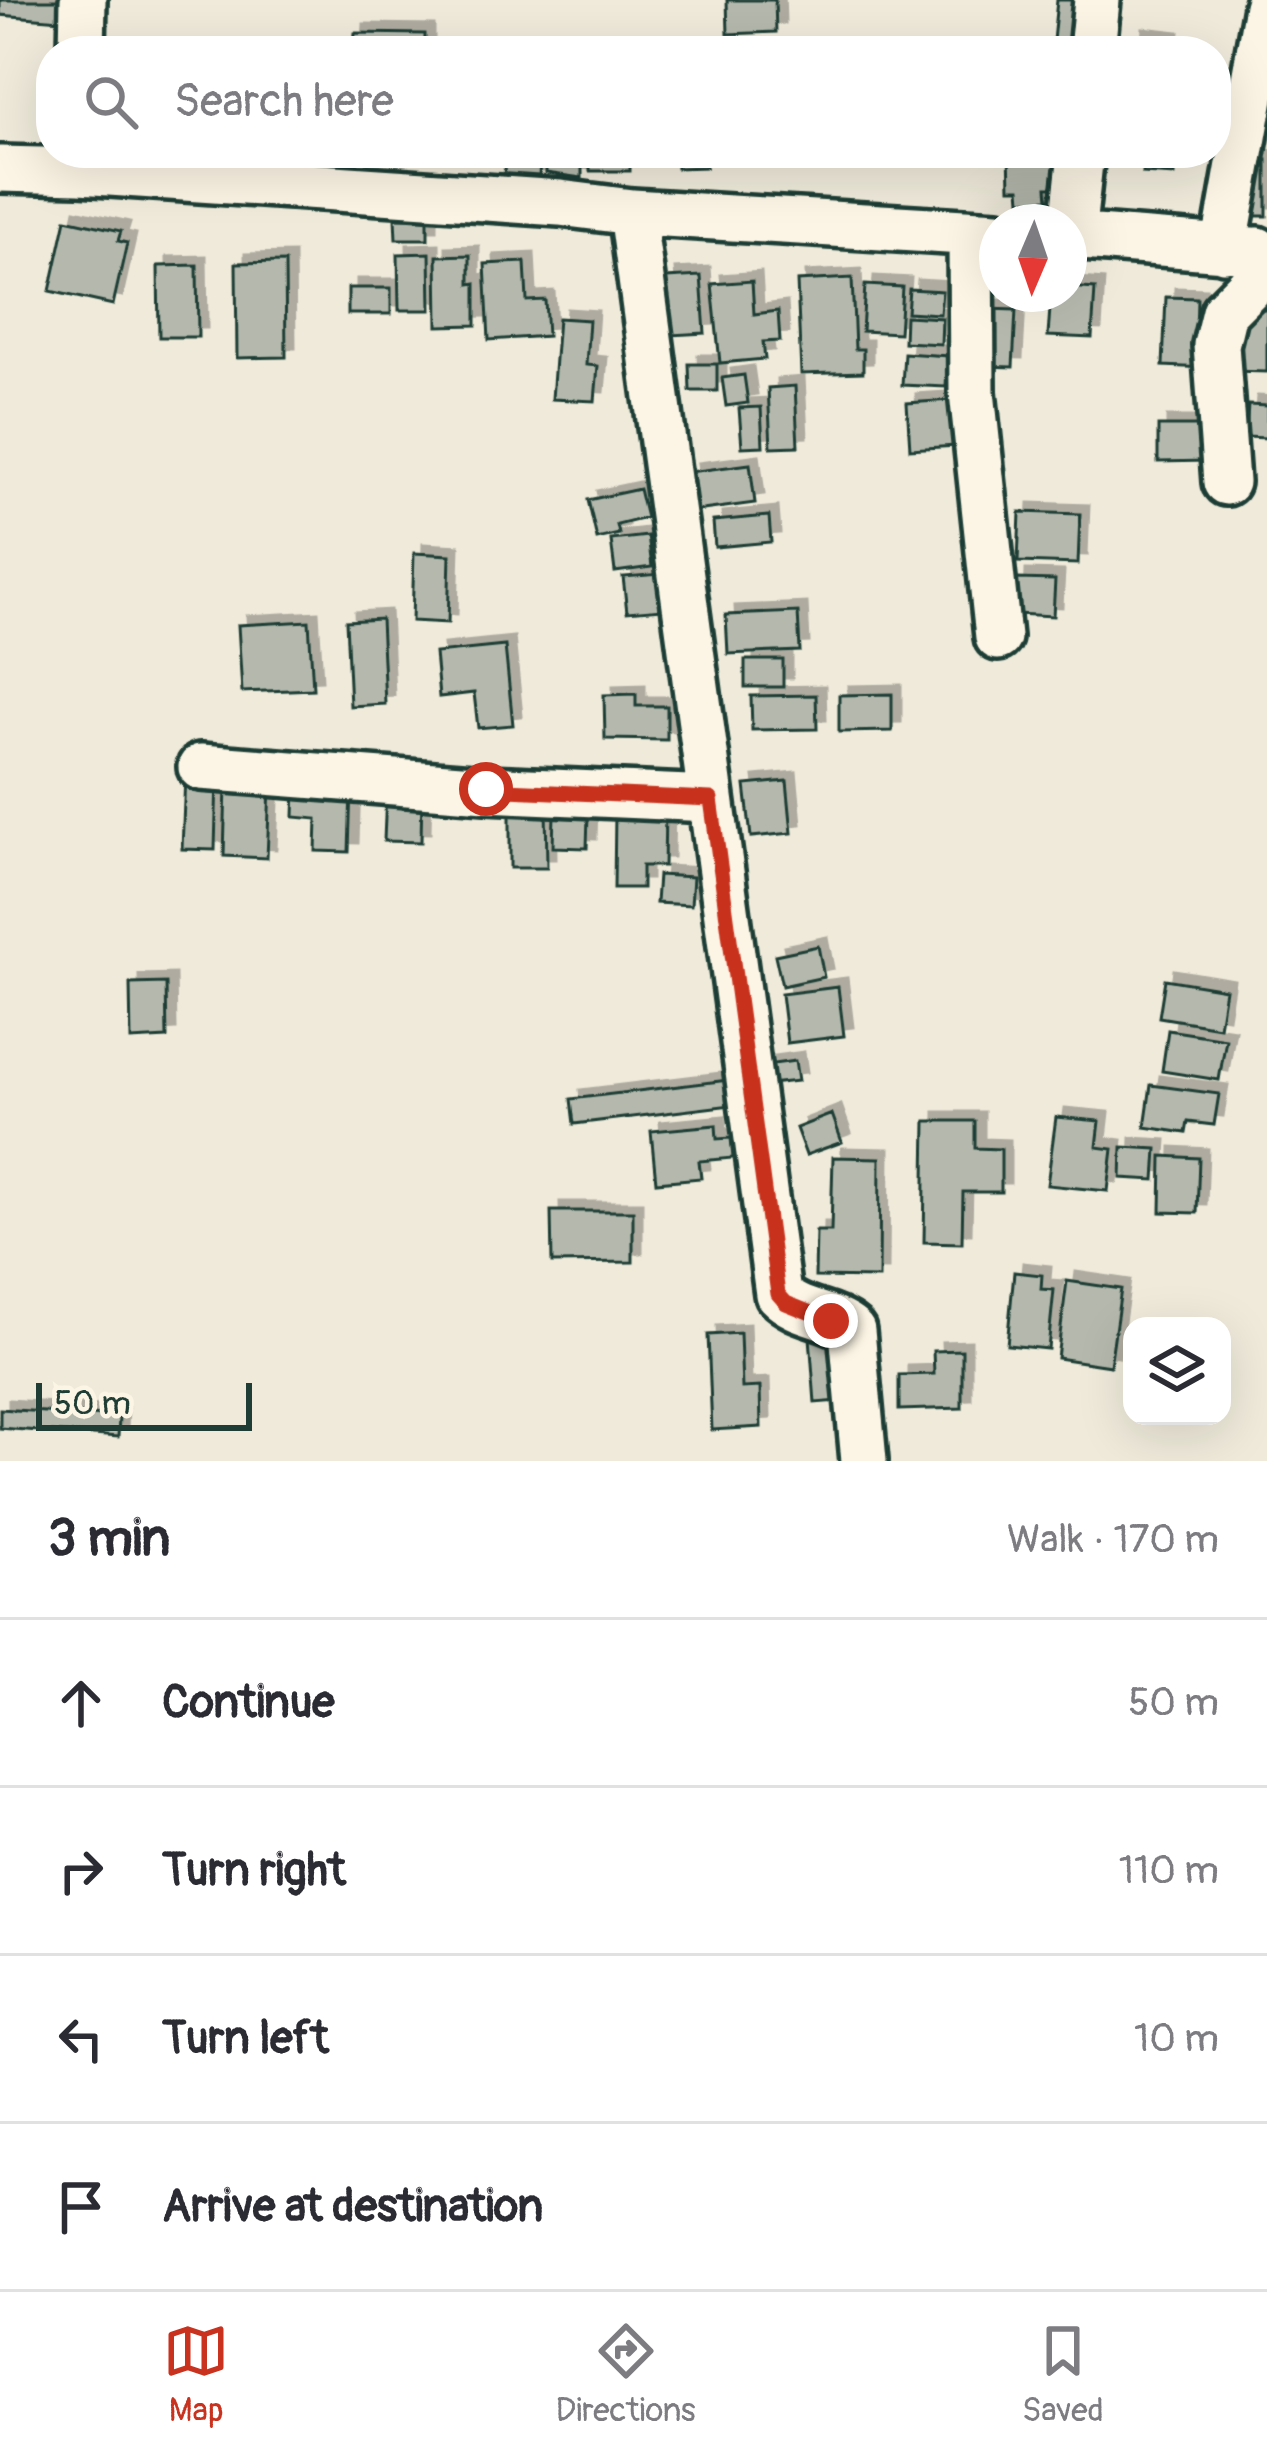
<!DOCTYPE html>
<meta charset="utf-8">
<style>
:root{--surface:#fff;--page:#f7f7f7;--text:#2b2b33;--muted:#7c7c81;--line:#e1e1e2;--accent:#c8321e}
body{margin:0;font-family:Pangolin,sans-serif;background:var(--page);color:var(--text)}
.controls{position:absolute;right:36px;bottom:36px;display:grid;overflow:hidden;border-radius:24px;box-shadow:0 12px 48px #0002}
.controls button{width:108px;height:108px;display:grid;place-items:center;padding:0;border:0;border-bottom:3px solid var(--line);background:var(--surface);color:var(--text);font:60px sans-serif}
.compass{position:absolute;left:979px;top:204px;width:108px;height:108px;border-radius:50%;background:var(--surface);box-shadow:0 12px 48px #0002;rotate:182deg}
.scale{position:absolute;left:36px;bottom:30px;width:216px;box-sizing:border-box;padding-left:12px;border:6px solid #1f3d34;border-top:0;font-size:33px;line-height:42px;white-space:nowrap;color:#1f3d34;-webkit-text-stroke:9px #fcf5e5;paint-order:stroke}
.stop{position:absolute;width:36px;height:36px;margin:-27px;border:9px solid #c8321e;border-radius:50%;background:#fff}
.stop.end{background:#c8321e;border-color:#fff;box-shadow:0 3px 12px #0008}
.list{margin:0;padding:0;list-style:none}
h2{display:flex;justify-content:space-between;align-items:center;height:156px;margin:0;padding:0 48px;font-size:51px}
h2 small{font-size:39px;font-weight:400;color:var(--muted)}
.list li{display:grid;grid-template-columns:78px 1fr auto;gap:36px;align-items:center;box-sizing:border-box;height:168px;padding:0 48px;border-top:3px solid var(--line)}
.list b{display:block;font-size:45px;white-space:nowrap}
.list em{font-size:39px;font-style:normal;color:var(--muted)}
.icon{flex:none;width:66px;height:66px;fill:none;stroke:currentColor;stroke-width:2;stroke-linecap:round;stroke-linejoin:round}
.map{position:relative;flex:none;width:1267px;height:1461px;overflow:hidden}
.search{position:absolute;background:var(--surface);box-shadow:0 12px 48px #0002;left:36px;right:36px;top:36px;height:132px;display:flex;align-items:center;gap:30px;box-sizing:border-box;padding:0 42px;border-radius:48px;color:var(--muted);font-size:45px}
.sheet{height:828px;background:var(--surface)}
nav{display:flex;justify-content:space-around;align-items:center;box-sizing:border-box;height:168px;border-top:3px solid var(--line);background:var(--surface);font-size:33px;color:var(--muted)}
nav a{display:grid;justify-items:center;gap:6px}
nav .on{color:var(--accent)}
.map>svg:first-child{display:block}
.building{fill:#b5b9ad;stroke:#1f3d34;stroke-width:3;filter:url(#shadow)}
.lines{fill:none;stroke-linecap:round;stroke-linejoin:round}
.minor-casing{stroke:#1f3d34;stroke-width:54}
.minor{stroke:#fcf5e5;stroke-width:45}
.route{stroke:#c8321e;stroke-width:15}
</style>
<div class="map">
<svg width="1267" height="1461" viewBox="0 0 1267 1461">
<defs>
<filter id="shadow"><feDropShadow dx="9" dy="-9" stdDeviation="0" flood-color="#0004"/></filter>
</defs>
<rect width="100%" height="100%" fill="#efeada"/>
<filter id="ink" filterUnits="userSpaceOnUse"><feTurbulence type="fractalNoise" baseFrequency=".00833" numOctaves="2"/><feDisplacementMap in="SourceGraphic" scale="24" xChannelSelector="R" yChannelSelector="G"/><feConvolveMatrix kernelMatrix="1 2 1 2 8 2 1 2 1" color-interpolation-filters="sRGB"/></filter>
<g filter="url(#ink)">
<path class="building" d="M0 0H74L73 21 0 15Z
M727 0H775L776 32 728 34Z
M1057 0H1085L1080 51H1052Z
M355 33 425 34V51H354Z
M1134 37 1170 41 1169 51H1133Z
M505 153H540L539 180 504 179Z
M546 153H582V178L546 173Z
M590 153H630V171H590Z
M676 153H705L706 167 677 168Z
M1009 153H1056L1057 187H1047L1048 199 1021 200 1020 188H1010Z
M1144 153H1175L1174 175 1143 173Z
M1252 159 1267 160V216H1250Z
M395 218H428V239H396Z
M66 219 121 231 118 241 127 243 113 305 50 291Z
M430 253 431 310H399L398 254Z
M470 255V284L476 283V325L438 326 437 256Z
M285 262 286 357 237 358 236 263Z
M525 262 527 301 545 300 547 336 489 340 485 264Z
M197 265 198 337H159L158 266Z
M701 276 705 333 671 335 666 278Z
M852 278 855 349H863V372L801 374 797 281Z
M752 281 754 314 778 311 780 341 763 342 765 359 720 363 712 284Z
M865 285 902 287 899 333 862 331Z
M1069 287 1095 289 1092 338 1048 336 1051 294H1069Z
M348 288H391V314H348Z
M909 289 942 291 940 314 907 312Z
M1166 297 1197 298 1196 334 1206 368 1163 366Z
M986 309 1016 310 1013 367 983 366Z
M1231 309H1267V372L1230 371Z
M905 316 942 318 941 344 904 342Z
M558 318 589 320 586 365 598 366 595 401 552 399Z
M904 353 948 356 946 387 902 385Z
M689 364H717V391H690Z
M744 375 748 403 726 406 722 378Z
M795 386 798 446 771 447 768 388Z
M952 400 956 446 910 449 907 403Z
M1248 405 1267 406V438L1246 437Z
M761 407 763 446 742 447 739 408Z
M1158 426H1207L1208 461 1158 462Z
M750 464 755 503 695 511 689 472Z
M639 489 646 518 617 525 619 534 597 539 588 500Z
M1020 512 1080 514 1078 564 1018 562Z
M769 516 771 542 715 547 713 521Z
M648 536 652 567 615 572 611 540Z
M414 553 450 555 448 623 412 621Z
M661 574 664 609 627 612 623 577Z
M1017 579 1055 580 1053 616 1016 614Z
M798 612 800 651 728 654 726 615Z
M381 619 385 704 350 706 346 621Z
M309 621 313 689 242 692 238 625Z
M505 646 513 725 478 728 474 693 439 697 435 653Z
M745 660H783V687H745Z
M636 694V706H667V740L605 739 604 695Z
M892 694V731L839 732V695Z
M816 695 817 729 752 730 751 696Z
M185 776 217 777 215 850 182 849Z
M787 781 792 833 751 837 745 785Z
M226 785 270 787 267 858 224 856Z
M295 786 351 788 349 852 316 851 317 819 294 817Z
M386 791 422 792 421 842 384 841Z
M510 804H546L547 868H510Z
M615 812H665L664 866H642V888H614Z
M554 814 588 815 587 848 553 847Z
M658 875 693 877 691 905 656 903Z
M818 946 824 977 782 986 775 955Z
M1165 979 1225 989 1219 1027 1159 1017Z
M166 983 167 1038 131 1040 130 984Z
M838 987 844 1036 787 1043 781 994Z
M1168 1030 1226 1039 1219 1080 1162 1071Z
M795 1061 798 1081 769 1084 766 1065Z
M737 1079 740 1104 574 1124 571 1099Z
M1151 1085 1219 1094 1214 1125 1188 1122 1186 1133 1145 1127Z
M832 1114 842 1142 806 1155 796 1128Z
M1056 1117 1100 1121 1097 1147 1113 1149 1108 1191 1047 1185Z
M926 1121H975V1148L1001 1149V1192H963L962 1243 924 1242Z
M716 1125 717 1139 731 1138 733 1158 699 1161 701 1178 656 1182 651 1131Z
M1122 1147 1157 1149 1155 1180 1121 1178Z
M1162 1156 1199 1158 1197 1213 1161 1212Z
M833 1157 880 1158 879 1278 815 1277 816 1231H831Z
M551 1211H633V1262L552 1263Z
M1014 1272 1042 1275 1041 1289 1054 1290 1048 1349 1007 1345Z
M1067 1281 1121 1289 1110 1366 1057 1358Z
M740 1333 742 1388 760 1387 761 1427 712 1430 708 1335Z
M834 1335 840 1401 815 1403 810 1337Z
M962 1350V1408L899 1410V1375L934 1374 933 1351Z
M0 1409 119 1417 118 1437 0 1428Z"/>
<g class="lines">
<g class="minor-casing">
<path id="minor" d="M82 51 83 0
M1092 51 1097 0
M0 169 80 171 560 203 632 212 997 234
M632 212 778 1294C798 1315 831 1313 852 1331L864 1461
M971 233 972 392 998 637
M1069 236 1252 250
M1072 236 1081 153
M1224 249 1267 7
M1226 482 1216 345 1224 312 1254 282 1257 250
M201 767 486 789 711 799"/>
</g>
<use href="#minor" class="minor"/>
</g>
</g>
<g class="lines" filter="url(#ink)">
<path class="route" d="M486 789 711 799 778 1294 786 1303 831 1321"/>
</g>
</svg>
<div class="controls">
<button><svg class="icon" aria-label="layers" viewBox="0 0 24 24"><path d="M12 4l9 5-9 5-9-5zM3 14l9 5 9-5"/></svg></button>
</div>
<svg class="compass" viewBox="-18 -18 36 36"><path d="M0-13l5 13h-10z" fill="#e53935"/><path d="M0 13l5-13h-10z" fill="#7c7c81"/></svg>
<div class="scale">50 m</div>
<div class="stop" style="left:486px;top:789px"></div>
<div class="stop end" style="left:831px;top:1321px"></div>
<div class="search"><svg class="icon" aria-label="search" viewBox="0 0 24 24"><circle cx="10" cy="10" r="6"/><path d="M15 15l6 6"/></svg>Search here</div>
</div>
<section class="sheet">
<h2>3 min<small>Walk · 170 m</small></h2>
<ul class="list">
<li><svg class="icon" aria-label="ahead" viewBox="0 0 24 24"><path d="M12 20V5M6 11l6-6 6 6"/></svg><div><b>Continue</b></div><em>50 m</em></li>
<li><svg class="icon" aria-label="right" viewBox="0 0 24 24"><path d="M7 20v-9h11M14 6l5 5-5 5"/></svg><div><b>Turn right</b></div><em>110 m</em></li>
<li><svg class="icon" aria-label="left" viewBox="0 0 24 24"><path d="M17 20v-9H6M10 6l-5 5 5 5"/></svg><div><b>Turn left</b></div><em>10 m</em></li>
<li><svg class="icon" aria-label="arrive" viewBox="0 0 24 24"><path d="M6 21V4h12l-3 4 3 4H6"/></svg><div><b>Arrive at destination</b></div></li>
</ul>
</section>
<nav>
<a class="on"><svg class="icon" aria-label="map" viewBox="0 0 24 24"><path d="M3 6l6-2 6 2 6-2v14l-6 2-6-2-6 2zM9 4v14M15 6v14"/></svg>Map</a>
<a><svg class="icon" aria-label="directions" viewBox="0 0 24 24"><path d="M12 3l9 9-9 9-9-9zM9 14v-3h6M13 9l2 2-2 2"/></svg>Directions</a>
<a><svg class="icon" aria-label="saved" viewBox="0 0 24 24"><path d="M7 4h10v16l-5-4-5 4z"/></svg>Saved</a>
</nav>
